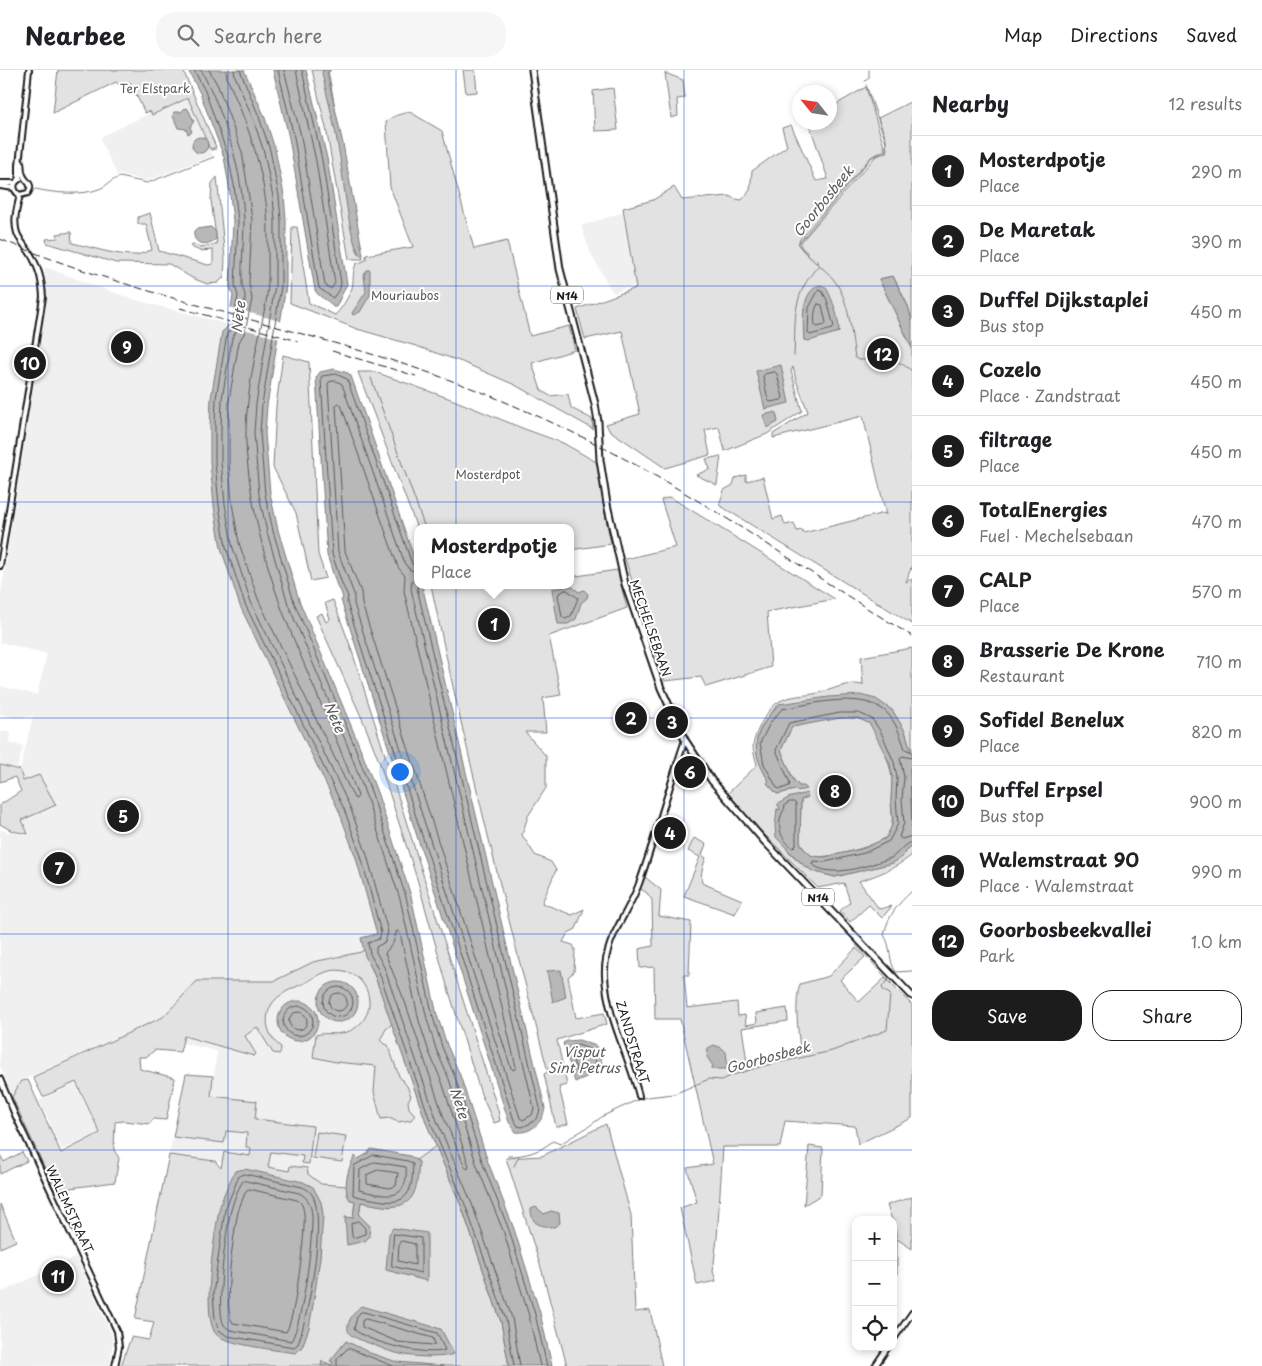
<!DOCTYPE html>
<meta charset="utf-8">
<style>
:root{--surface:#fff;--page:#f6f6f6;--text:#202124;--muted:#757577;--line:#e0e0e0;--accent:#1c1c1c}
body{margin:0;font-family:"Playpen Sans",sans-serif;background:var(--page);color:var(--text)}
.controls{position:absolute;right:15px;bottom:15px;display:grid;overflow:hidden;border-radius:10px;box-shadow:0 2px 8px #0003}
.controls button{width:45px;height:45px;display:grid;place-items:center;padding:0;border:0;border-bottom:1px solid var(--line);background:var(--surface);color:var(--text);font:25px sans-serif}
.compass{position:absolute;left:792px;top:15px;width:45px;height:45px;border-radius:50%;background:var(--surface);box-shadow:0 2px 8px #0003;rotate:300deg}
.you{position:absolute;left:399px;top:701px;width:18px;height:18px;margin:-12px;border:4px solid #fff;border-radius:50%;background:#1a73e8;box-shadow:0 0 0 8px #1a73e833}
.badge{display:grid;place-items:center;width:32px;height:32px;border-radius:50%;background:var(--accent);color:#fff;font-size:16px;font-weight:700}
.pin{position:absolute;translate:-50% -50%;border:2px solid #fff;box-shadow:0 1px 5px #0006}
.popup{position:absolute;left:414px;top:454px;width:160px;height:65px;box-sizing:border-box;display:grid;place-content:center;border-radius:10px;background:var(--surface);filter:drop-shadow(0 1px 4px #0005);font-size:16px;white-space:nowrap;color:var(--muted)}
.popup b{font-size:19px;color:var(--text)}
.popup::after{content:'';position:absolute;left:50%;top:100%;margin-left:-10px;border:10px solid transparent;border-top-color:var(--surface)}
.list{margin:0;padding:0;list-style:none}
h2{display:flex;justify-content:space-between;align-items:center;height:65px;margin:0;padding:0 20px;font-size:21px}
h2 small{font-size:16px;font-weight:400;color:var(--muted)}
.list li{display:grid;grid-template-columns:32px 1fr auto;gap:15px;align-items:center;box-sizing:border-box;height:70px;padding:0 20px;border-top:1px solid var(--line)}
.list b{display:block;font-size:19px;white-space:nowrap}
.list p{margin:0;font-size:16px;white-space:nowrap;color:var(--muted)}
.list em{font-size:16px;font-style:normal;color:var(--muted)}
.actions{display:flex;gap:10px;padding:15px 20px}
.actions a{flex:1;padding:11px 0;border:1px solid var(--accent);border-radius:20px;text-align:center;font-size:18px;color:var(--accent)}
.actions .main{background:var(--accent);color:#fff}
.icon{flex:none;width:28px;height:28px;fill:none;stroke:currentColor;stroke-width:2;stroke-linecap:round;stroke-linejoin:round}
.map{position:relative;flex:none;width:912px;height:1296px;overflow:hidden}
header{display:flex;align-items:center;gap:30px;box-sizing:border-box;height:70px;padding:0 25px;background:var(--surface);border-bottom:1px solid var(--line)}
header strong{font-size:24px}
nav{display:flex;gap:28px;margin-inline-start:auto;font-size:18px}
.search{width:350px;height:45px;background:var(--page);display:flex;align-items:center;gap:12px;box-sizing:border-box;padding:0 18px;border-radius:20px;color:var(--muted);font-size:19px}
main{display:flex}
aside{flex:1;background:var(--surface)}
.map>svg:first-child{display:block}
.built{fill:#f0f0f0}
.green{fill:#e2e2e2;stroke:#7f7f7f;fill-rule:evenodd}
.water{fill:#b8b8b8;stroke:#7a7a7a}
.pier{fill:#fff}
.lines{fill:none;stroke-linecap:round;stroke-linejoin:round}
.shore{stroke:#5a5a5a;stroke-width:1}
.stream{stroke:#7a7a7a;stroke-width:1}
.tertiary-casing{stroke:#1c1c1c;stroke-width:8}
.primary-casing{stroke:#1c1c1c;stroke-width:9}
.tertiary{stroke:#fff;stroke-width:4}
.primary{stroke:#fff;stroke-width:5}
.rail{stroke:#1c1c1c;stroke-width:1;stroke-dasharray:8 4;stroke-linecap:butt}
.grid{fill:none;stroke:#1d4ed8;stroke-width:1;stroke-opacity:0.55}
.labels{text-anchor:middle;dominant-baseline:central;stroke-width:4;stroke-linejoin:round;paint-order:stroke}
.shield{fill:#fff;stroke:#606060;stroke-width:1}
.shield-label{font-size:11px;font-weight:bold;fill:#1c1c1c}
.park-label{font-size:12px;fill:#575757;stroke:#fff}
.street-label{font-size:12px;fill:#1c1c1c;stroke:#fff}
.water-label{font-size:14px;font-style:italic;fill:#5a5a5a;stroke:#fff}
</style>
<header>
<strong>Nearbee</strong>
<div class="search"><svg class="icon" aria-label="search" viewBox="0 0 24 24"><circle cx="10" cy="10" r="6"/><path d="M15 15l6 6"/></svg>Search here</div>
<nav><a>Map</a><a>Directions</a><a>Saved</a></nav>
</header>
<main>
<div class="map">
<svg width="912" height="1296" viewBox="0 0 912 1296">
<rect width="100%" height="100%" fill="#fff"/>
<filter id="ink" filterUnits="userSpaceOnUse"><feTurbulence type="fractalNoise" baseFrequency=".02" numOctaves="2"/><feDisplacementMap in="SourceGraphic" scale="10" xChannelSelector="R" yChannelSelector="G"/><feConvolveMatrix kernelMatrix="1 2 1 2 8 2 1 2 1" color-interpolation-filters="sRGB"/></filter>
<g filter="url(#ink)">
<path class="built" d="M186 26 213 86 145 111 121 104 117 105 101 71 102 66Z
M624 142 636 215 613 223 591 184 581 156Z
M44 197 132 229 227 254 222 262 214 305 210 392 214 436 221 478 240 536 339 741 356 788 377 864 387 938 427 1055 436 1076 416 1090 410 1086 367 1084 358 1089 355 1086 347 1125 215 1091 169 1085 186 1004 214 1005 217 981 182 973 184 966 241 982 253 911H197L163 947 21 1011 12 1027 0 995V760L29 766 22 750 23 711 20 700 33 646 16 648 0 644V616L37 625 47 584 0 572V530L47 228Z
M9 661 11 665 9 673 23 676 17 699 0 695V662Z
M75 1013 99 1063 62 1080 55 1066 49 1068 43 1056 50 1053 39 1031Z
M76 1187 110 1260 113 1271 110 1296H0V1223Z"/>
<path class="green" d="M58 0H183L216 77 210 79 188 28 152 45 150 41 145 43 130 12 119 15 116 12 53 43Z
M312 0H328L363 189H349L326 58Z
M463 0H475L477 22 466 23Z
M665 3 683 10 685 28 677 29 678 46 671 48Z
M866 17 885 80 871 87 800 169 798 175 816 193 818 192 801 177 800 173 875 87 886 82V69L878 48 912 31V251L908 236 893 206 879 209 912 278V500L911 498 906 512 912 509V554L719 435 724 420 733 415 735 408 746 405V411L763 407 773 449 782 446 785 455 794 453 797 461 802 460 803 463 884 443 886 445 863 346 773 368V364L808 342 796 310 793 297 791 301 802 341 767 364 725 381 719 357 705 360 710 385 665 398 609 360 606 354 640 344 622 261 585 269 577 239 636 218 623 138 653 130 674 117 682 130 729 126 735 129 742 130 750 120 752 101 787 76 782 58 791 55 816 111 828 109 809 53 830 52V38ZM804 237 835 241 839 262 804 270Z
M613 18 618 60 595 61 593 21Z
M410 42 442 61 474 179 507 171 530 266 569 256 575 280 532 293 541 320 550 326 568 324 571 338 592 349 593 359 515 315 462 292 416 276 357 259 290 233 292 157H297L309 233 335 245C341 240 349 226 352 218 354 210 352 203 356 194L366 190V185L413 177 390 117 386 52C393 45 401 44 410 42Z
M217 107 225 189 224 207 218 213 207 214 192 208 169 194 116 193 47 173 46 169 58 168 57 164 71 162 72 173C91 177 117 186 137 185 141 184 147 181 152 180L146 154H138V147L150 143 159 181 208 195 213 194V180L200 181 191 177 192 174 201 177 217 174 211 130 212 113Z
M283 285 309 292 318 484 326 508 311 511 296 443 273 397 276 336Z
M358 302H375L451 329 522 358 563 373 598 393 604 439 611 474 570 480V458H418V461Z
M721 386 717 415 696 405 710 399 706 389Z
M670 427 835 529 767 542 771 597 706 617 701 607 665 611 625 489 676 477 661 430Z
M617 500 627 538 549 566 561 625 543 628 546 662H525L546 686V718L528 746 522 765 535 785 551 792 556 800 542 833 572 845 584 839 576 859 568 863 563 872 573 875 575 879 574 902 568 907 576 948 604 943 607 954 557 970 567 1015 559 1017 568 1054 556 1057 544 1004 548 1002C506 841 465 679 431 515H570V507Z
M333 530 350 575 498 1040 500 1051 494 1053 481 1024 446 912 418 812 379 691 364 653 316 546 322 543 326 552 330 549 325 533Z
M912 578V684L905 661 892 640 779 634C753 662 749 678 769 711L767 713 777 724 795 720 797 721 804 718 799 716 793 709 781 680 792 657C808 654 845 644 859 649 862 650 867 652 870 653 878 660 892 699 892 709 893 717 891 724 891 732 892 744 895 759 885 768 876 776 824 790 813 786 807 783 802 777 800 772L801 729 798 726 788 728 780 740 777 739 787 780 805 797 819 803 835 807 893 793 908 780 912 774V785C896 798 879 805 859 811L879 839 892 836 882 848 869 835 850 852 840 841 850 832 844 813 818 818 754 754 728 723 757 695C756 690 753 682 753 677 754 663 768 637 780 631 791 625 806 626 818 623 833 620 847 611 863 615L861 587Z
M0 695 20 700 23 711 39 705 56 735 22 750 28 764 12 761 0 754V735L21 721 15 707 0 712Z
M694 768 706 774 702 785 706 788C703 796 700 804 702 813L742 830 735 844 684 826 700 787 688 781Z
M645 807 661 820 659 846 691 852 689 905H684L687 938 737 932 738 946 745 945 746 955 757 953 756 943 787 938 788 951 742 958 747 992 800 979C798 959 794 933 800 914L829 906 856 878 865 887 840 910 859 932 885 908 912 935V1048L858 1074 855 1056 785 1051 780 1077H723L717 1168 713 1201 716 1211 697 1215 680 1138 697 1132 687 1098 713 1094 680 949H655L654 897 640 898 639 879 653 876 652 830 647 823 639 818Z
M364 879 393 953 386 959 380 970 384 974 388 975 399 1006 407 1016 411 1026 408 1031 409 1038 415 1045 411 1050 398 1052 389 1048 381 1049 374 1022 376 996 336 992 313 987 316 965C325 962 333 965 342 963 358 961 370 946 369 931 368 909 346 895 326 902 318 905 312 909 305 913 295 917 283 922 275 930 262 944 266 966 281 977L280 984 273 983 257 957 245 966 256 984 254 986 184 966 180 982 155 980 146 987H139L140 999 175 1008 166 1050 153 1049 150 1054 124 1051 115 1052 114 1080 119 1088 115 1112 55 1120 12 1027 21 1011 28 1010 61 1083 100 1063 76 1012 43 1027 33 1007 163 947 197 911H274L313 892 361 882Z
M186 1004 213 1006 211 1026 257 1031 255 1049 313 1056 309 1094 302 1093 303 1086 271 1082 268 1097 289 1101 290 1096 307 1098 308 1104 321 1114 347 1116V1125L355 1131 353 1148 345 1147 370 1156 359 1145 361 1132 390 1137 419 1092 416 1090 436 1076 462 1138 501 1252 509 1296H121L131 1267 149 1270 154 1252 135 1249 169 1085 215 1091 221 1098 224 1082 250 1086 251 1078 246 1077 247 1063 226 1061 224 1073 173 1067Z
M606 1054 631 1145 635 1242 650 1240 662 1296H567L542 1201 506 1088 542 1086Z
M317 1062 346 1066 342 1092 313 1088Z
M809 1076 823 1078 821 1125 804 1135Z
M22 1082 27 1091 0 1104V1085L4 1092Z
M912 1127V1179L897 1169V1204L893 1206V1170L897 1168 893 1150H892L887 1135Z
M0 1134 16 1171 0 1178Z"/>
<path class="water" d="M190 0H244L264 45 275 79 284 125 286 150V216L267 336 265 363 270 423 278 460 299 530 359 675 378 725 411 826 437 945 447 975 460 1005 488 1092 514 1159 540 1243 552 1296H509L501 1252 462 1138 427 1055 373 901 365 886 361 868 377 864 356 788 339 741 240 536 221 478 214 436 210 392V356L211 328 222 262 227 257 233 226 230 216 233 151 229 116 224 87 200 23 189 2Z
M273 0H306L327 88 347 214 336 237H333C329 229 318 228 315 220L289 68Z
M323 0H331L327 3 343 74 363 185 361 186C349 175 343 102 339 82 335 56 328 30 322 3Z
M185 38 188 39 194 51 190 57 192 62 188 64 186 59 178 58 173 46 174 42H181Z
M192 75a8 8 0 1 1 16 0a8 8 0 1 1-16 0Z
M211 157 216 162V169C207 177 192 175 194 161L196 159Z
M367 200H370V225L360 242 353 245 352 243 366 222 364 205Z
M893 206 908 236 912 251V278L879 209Z
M820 215 826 217C833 231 839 247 839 262L809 271 804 270C803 253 800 222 820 215Z
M781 295 789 333 765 339 756 301Z
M334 299 348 303 351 306 416 493 418 515H422L545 1038C543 1052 531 1064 516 1062L509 1052 341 530 343 528 340 519H338L327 485 316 308 320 302Z
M776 342 778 352 767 358 763 345Z
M571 516 579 522 584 520 588 524 587 528 581 533 576 549 568 554H558L552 519Z
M860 625 876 629 892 640 905 661 912 684V774L901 788 893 793 835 807 812 801 796 788 776 767 775 757 777 739 780 740V737L778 736V734L788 728 807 723 808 727 801 730 800 772 803 778 812 786 825 787 862 779 886 768 893 753 891 729 892 708 890 694 870 654 858 648H840L792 657 781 680 793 709 799 716H804L807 719 797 721 795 720 777 724 767 713 769 711C748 678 754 662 779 634L829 627Z
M561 900 566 927 553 932 547 901Z
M318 932a20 20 0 1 1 40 0a20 20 0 1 1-40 0Z
M278 951a20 20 0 1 1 40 0a20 20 0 1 1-40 0Z
M579 970 596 976 604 999 575 1012 563 973 567 971Z
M714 975 722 978 726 982 728 999H711L713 996 707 987 708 978Z
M371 1079 410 1086 419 1092C418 1101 418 1114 414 1123 405 1144 378 1135 361 1132L359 1145 370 1156 369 1167 365 1171 347 1175 345 1147 353 1148 355 1131 350 1130C342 1119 348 1097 355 1086L358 1089 367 1084Z
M245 1099 303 1112 313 1117 321 1132 323 1144 320 1188 313 1235 309 1258 302 1277 295 1283C277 1280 229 1275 217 1265 200 1250 215 1163 219 1140 222 1127 229 1113 235 1101Z
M536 1137 544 1144 551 1141 559 1143 560 1153 554 1157C540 1156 531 1155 531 1139Z
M393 1158 427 1163V1211L386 1200 389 1164Z
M361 1236 441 1259 454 1284C440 1289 410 1287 396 1283 386 1281 376 1275 366 1272 361 1270 352 1267 349 1263 344 1254 355 1241 361 1236Z
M346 1271 370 1283 397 1292 444 1296H321L322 1291 332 1295 333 1292 330 1291Z"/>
<path class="pier" d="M229 237 283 252 280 269 225 254Z"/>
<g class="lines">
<path class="shore" d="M194 0 205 21 228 86 234 115 238 151 235 215 238 226 231 259 227 264 216 328 215 356V392L219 435 226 477 245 534 344 739 361 786 381 863 379 869 368 873 370 884 378 899 431 1053 466 1137 506 1250 514 1296
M201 0C225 45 243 101 244 153 244 173 241 194 242 214 242 218 244 221 245 225 246 237 240 258 232 268L222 329 221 357V392L225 434 232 475 251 532 350 737 367 785 388 862 385 872 376 877V882L384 897 437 1051 472 1134 512 1248 520 1296
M209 0 218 16 242 82 247 113 252 150 249 214 252 229 245 262 239 272 229 330V392L232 433 239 473 258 529 354 728 356 729 358 726C335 662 305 600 281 537 264 489 252 439 247 389 242 337 256 283 266 232 269 215 268 197 268 179 268 162 268 144 265 126 259 84 244 46 227 8L226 0
M234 0 235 6 253 49 264 82 273 127 275 151V215L256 334 254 363 259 425 267 462 288 534 349 679 367 729 400 829 427 949 436 979 449 1009 477 1096 504 1163 529 1246 540 1296
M240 0 259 47 270 80 279 126 281 150V216L262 335 260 363 265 424 273 461 294 532 355 677 373 727 406 827 433 947 442 977 455 1007 483 1094 509 1160 535 1244 547 1296
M278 0 294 67 319 218 333 228 340 218 341 213 322 90 302 0
M284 0 301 66 325 215 331 219 335 213 316 91 296 0
M819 220 822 221 827 230 834 257 832 259 810 265 808 263 809 238Z
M818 234 822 235 826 253 825 255 817 257 815 255C814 248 814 240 818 234Z
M775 302 777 304 783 328 781 330 770 332 768 330 763 306 765 304Z
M336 311 342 314 405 494 409 499 418 503 412 511 411 519 534 1038 532 1045 523 1050 520 1048 354 534V524L338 482 328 314 329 312Z
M339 333 341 335 398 497 405 506 404 521 516 997 514 1000 511 998 362 534 361 522 345 481 336 336Z
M418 495H413L411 491 347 309 336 304 322 306 321 309 332 484 342 514 348 526 347 533 514 1050 518 1056 522 1057C532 1053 539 1050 540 1038L417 518 418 514
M565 520H567L578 528 571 546 566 549 562 547 558 525Z
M912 682 905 679C901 667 897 655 889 645 867 619 811 634 782 639L770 653 760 673 764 694 777 718 781 719 789 716 790 713 776 680 789 653 840 643H859L872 649 881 662 894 692 897 707 896 729 898 754 889 771 864 783 825 792 813 791 812 794C831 810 869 795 891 788 898 784 904 773 912 772
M912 688 902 686 900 688 904 707 902 729 904 753 899 767 902 769 912 766
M912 696 910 698 912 758
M790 732H794L796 734V775L793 778C782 770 777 760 781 746 782 742 785 740 785 735Z
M397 861 400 863 419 951 429 982 442 1012 469 1096 468 1099 465 1097 444 1048 405 932 385 883 393 873Z
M323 932a15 15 0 1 1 30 0a15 15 0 1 1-30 0Z
M329 932a9 9 0 1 1 18 0a9 9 0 1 1-18 0Z
M283 951a15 15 0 1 1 30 0a15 15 0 1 1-30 0Z
M289 951a9 9 0 1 1 18 0a9 9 0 1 1-18 0Z
M578 975 592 980 597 995 596 997 579 1004 577 1002 569 978 571 976Z
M374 1085 408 1091 413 1094C413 1099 412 1105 412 1110 408 1135 393 1133 372 1129 365 1128 359 1127 353 1125L354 1096Z
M375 1092 406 1097C409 1134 384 1126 359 1120L360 1100Z
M378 1100 398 1103 396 1116 390 1118 367 1114V1105Z
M245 1104 302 1117C307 1119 310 1121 313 1126 326 1152 308 1246 298 1274L294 1277 227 1266 219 1260 215 1249 213 1224 225 1140 239 1106Z
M246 1111 299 1123C308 1127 311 1135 312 1145 313 1168 303 1253 291 1271L230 1260C228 1258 225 1257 224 1255 215 1240 226 1158 231 1140 234 1130 237 1120 243 1111Z
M249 1119 297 1130C302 1132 303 1137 304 1143 306 1160 295 1250 286 1262L233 1253C222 1241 234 1160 238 1142 240 1135 243 1128 246 1121Z
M358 1151 365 1158V1164L353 1168 352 1166 351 1154Z
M394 1164 421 1168V1203L392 1196Z
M402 1171 415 1174V1195L398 1191 399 1173Z
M361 1242H364L437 1263 445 1280C428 1287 366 1272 354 1259L357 1247Z
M366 1249 433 1268 435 1274 433 1275 398 1272 362 1257V1251Z
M337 1296V1289L348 1278 393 1296"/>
<path class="stream" d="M865 11 869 8V0
M866 15 886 72 887 81 872 87 798 174C807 188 824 197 834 210 850 231 851 263 855 288L859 290C884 289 892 285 912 301
M211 80 216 79
M35 119C54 123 81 126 99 119 107 116 112 109 120 107L147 113 214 87
M794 286C796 246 791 226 819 195
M371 308 425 458
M856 875 869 889
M871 891 878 899
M881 902 892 914
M896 902 912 901
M894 904 896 902C888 891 892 877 884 865 888 845 898 834 912 821
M508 1086C526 1086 539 1082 553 1071L560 1074 588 1057 603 1046 635 1031 647 1027 674 1024 709 1009 722 1010 733 1005 763 996 832 981 887 960 890 924 884 921 882 917 891 907
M514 1096 519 1086"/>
<g class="tertiary-casing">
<path id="tertiary" d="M19 109V95L29 0
M0 113H15
M0 116 14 118
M20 125 28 123C34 113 26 113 23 105 21 101 22 96 21 92
M20 125C13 121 12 113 20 109
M0 496 43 227C42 210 39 198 30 183 26 177 20 171 17 163 13 150 17 138 20 125
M0 1009 15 1045 117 1261 119 1277 115 1296
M639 1026C629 986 607 948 605 906 603 869 629 844 640 811 656 765 669 717 685 670
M893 1270 912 1243
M875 1296 888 1277"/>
</g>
<g class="primary-casing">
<path id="primary" d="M532 0 560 199 595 334 598 352 600 390 607 434 625 514 661 618 685 670 712 711 765 772 912 926"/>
</g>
<use href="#tertiary" class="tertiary"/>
<use href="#primary" class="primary"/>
<path class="rail" d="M0 169C155 234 323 260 479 321 538 345 596 372 652 404 741 454 824 513 912 566
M180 238 298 271
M332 281 416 306"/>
</g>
</g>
<path class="grid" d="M228 0V1296M456 0V1296M684 0V1296M0 216H912M0 432H912M0 648H912M0 864H912M0 1080H912"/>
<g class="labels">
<g class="shield">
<rect x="551" y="216.5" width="32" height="17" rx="4"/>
<rect x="802" y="818.5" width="32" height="17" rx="4"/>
</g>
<g class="shield-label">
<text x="567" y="225">N14</text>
<text x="818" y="827">N14</text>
</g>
<g class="park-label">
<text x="155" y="18">Ter Elstpark</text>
<text x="405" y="225">Mouriaubos</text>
<text x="488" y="404">Mosterdpot</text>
</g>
<g class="street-label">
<text transform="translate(651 558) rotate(71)">MECHELSEBAAN</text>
<text transform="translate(633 972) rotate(73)">ZANDSTRAAT</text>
<text transform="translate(70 1139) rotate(65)">WALEMSTRAAT</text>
</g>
<g class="water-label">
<text transform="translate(823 131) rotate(-51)">Goorbosbeek</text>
<text transform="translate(238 247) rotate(-83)">Nete</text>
<text transform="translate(335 647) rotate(67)">Nete</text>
<text x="584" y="981">Visput<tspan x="584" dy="16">Sint Petrus</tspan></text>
<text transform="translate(768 987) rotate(-15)">Goorbosbeek</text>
<text transform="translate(460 1033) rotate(72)">Nete</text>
</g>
</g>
</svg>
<div class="controls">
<button>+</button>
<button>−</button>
<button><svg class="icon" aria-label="locate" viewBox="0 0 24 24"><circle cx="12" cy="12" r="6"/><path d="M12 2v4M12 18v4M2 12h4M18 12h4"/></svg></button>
</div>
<svg class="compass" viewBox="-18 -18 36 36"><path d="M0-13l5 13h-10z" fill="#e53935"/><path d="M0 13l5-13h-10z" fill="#757577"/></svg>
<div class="you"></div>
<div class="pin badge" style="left:494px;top:554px">1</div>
<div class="popup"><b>Mosterdpotje</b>Place</div>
<div class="pin badge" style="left:631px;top:648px">2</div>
<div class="pin badge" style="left:672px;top:652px">3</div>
<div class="pin badge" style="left:670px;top:763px">4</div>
<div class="pin badge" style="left:123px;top:746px">5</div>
<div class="pin badge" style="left:690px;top:702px">6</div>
<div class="pin badge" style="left:59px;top:798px">7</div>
<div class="pin badge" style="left:835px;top:721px">8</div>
<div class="pin badge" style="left:127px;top:277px">9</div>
<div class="pin badge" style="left:30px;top:293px">10</div>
<div class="pin badge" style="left:58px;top:1206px">11</div>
<div class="pin badge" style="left:883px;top:284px">12</div>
</div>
<aside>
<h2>Nearby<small>12 results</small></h2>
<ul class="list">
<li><span class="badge">1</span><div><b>Mosterdpotje</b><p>Place</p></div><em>290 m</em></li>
<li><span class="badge">2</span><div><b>De Maretak</b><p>Place</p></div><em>390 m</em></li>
<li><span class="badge">3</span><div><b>Duffel Dijkstaplei</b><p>Bus stop</p></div><em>450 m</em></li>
<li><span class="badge">4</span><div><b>Cozelo</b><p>Place · Zandstraat</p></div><em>450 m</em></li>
<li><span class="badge">5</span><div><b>filtrage</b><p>Place</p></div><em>450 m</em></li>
<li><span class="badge">6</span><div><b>TotalEnergies</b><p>Fuel · Mechelsebaan</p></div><em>470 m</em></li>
<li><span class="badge">7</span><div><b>CALP</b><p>Place</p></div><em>570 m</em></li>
<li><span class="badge">8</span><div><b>Brasserie De Krone</b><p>Restaurant</p></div><em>710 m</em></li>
<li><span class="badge">9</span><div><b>Sofidel Benelux</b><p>Place</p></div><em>820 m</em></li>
<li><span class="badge">10</span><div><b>Duffel Erpsel</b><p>Bus stop</p></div><em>900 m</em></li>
<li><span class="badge">11</span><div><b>Walemstraat 90</b><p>Place · Walemstraat</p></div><em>990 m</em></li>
<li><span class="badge">12</span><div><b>Goorbosbeekvallei</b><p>Park</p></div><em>1.0 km</em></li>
</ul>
<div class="actions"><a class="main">Save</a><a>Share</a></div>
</aside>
</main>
